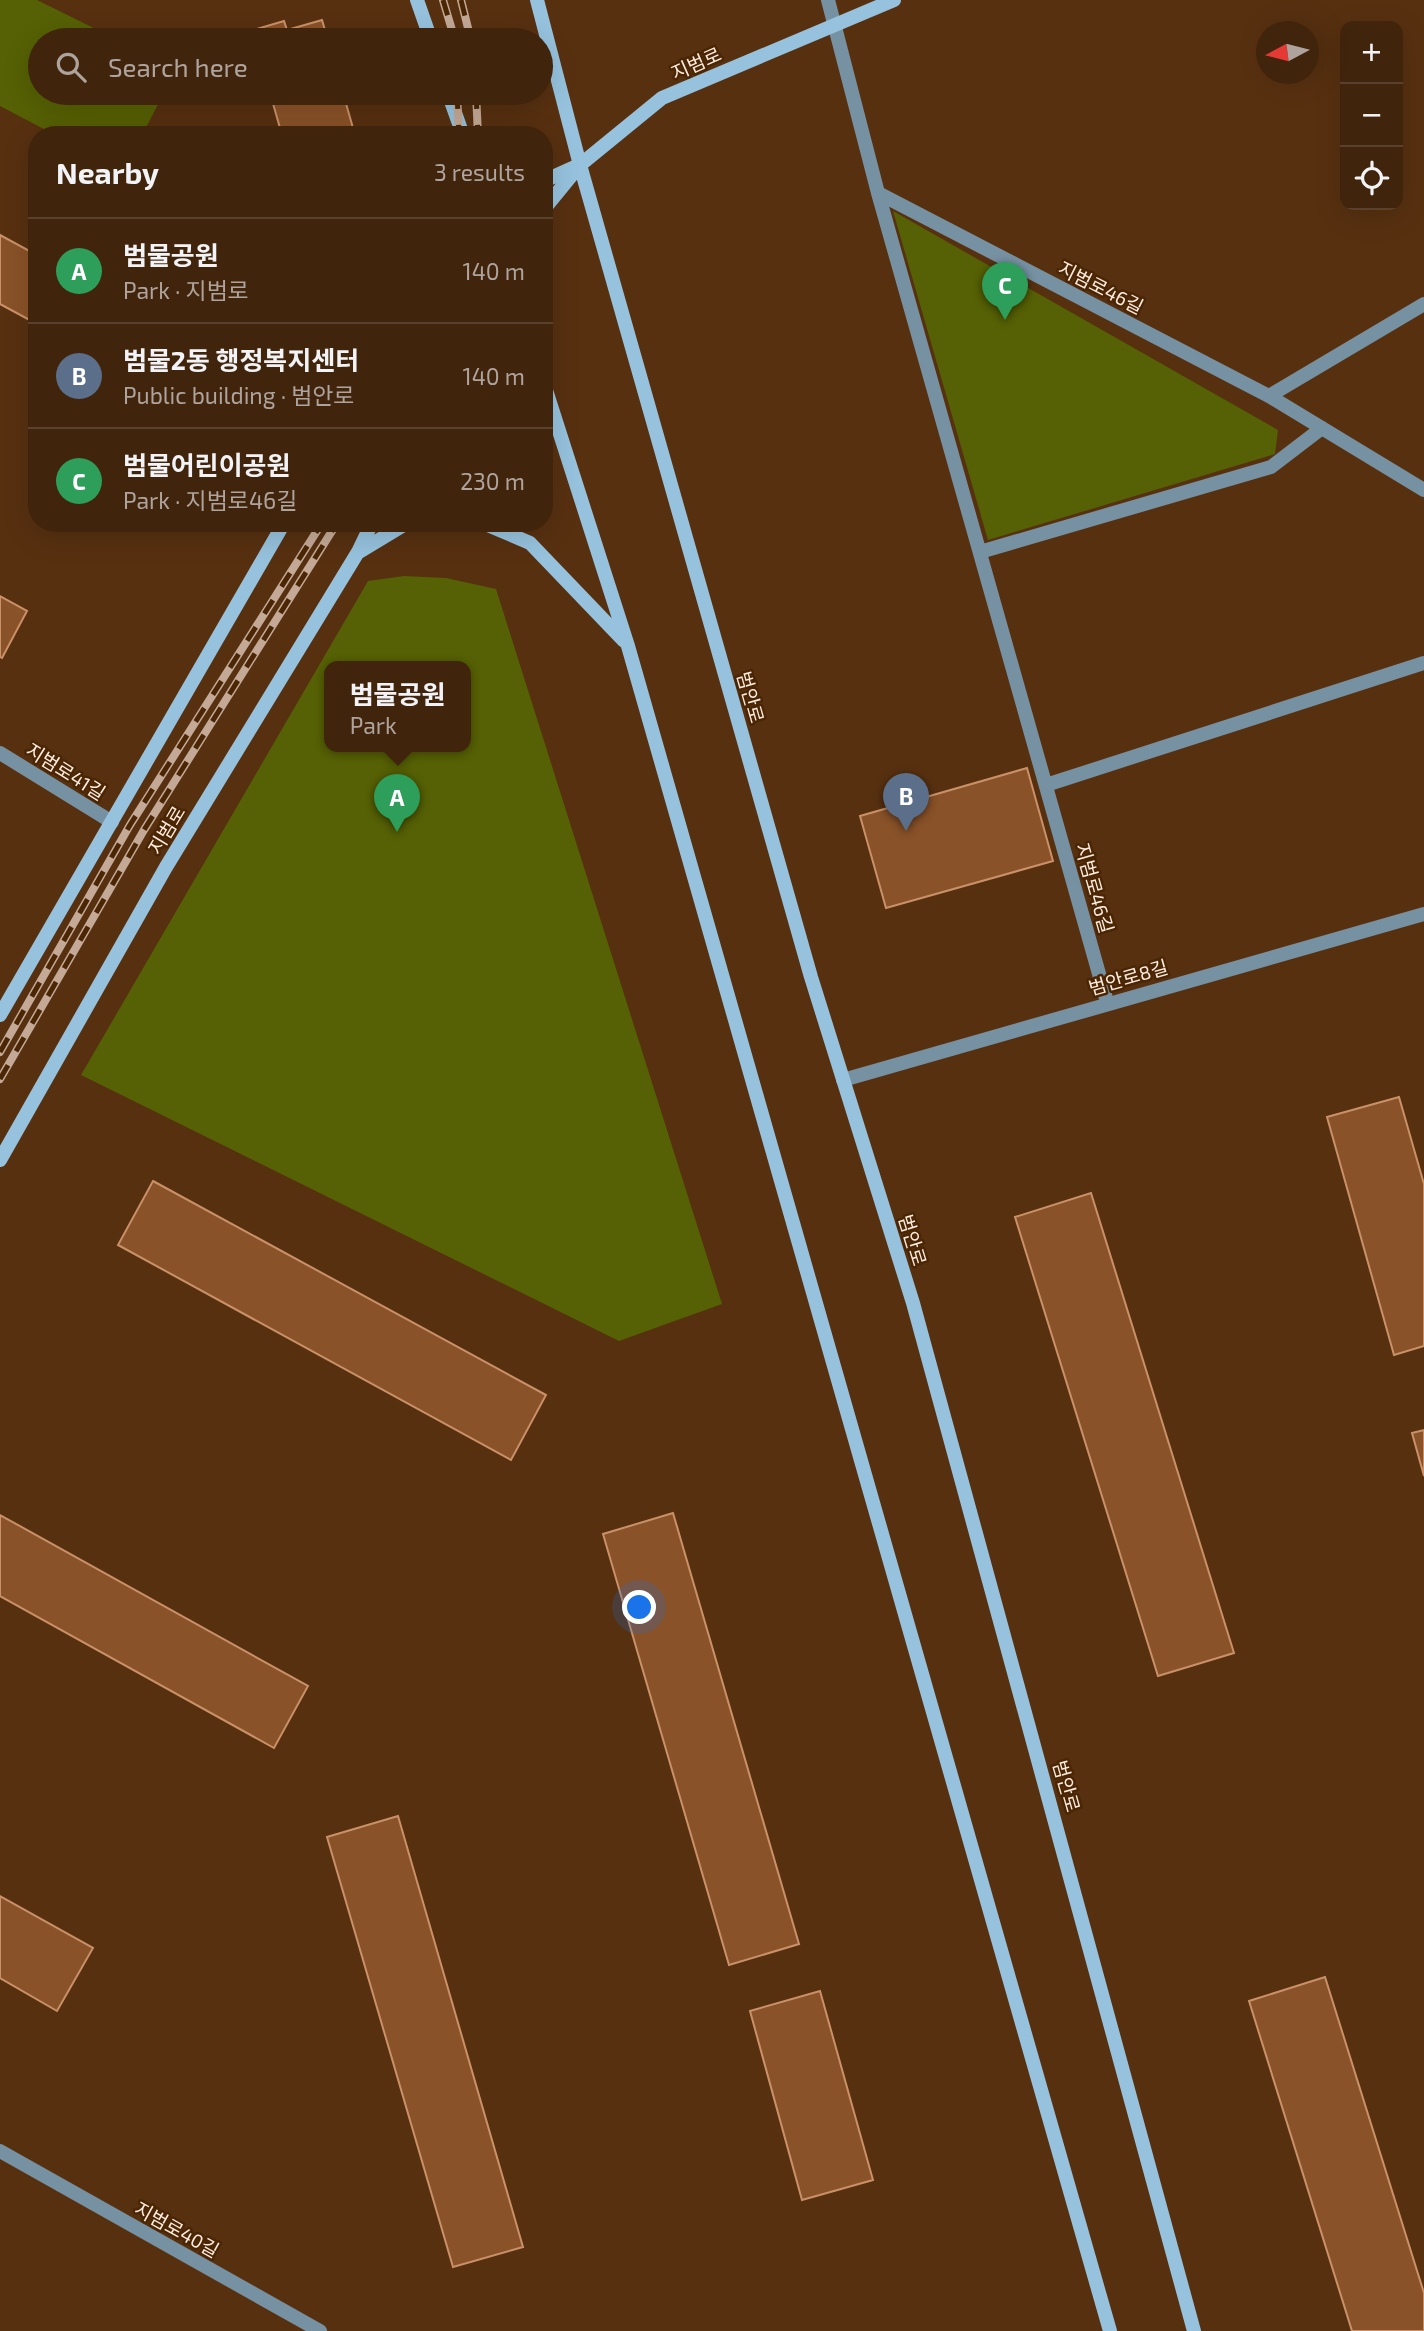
<!DOCTYPE html>
<meta charset="utf-8">
<style>
:root{--surface:#41240c;--page:#4c301a;--text:#f1f3f6;--muted:#aea49d;--line:#5a412d;--accent:#6ec2f3}
body{margin:0;font-family:"Exo 2","Noto Sans KR",sans-serif;background:var(--page);color:var(--text)}
.controls{position:absolute;right:21px;top:21px;display:grid;overflow:hidden;border-radius:14px;box-shadow:0 7px 28px #0002}
.controls button{width:63px;height:63px;display:grid;place-items:center;padding:0;border:0;border-bottom:2px solid var(--line);background:var(--surface);color:var(--text);font:35px sans-serif}
.compass{position:absolute;left:1256px;top:21px;width:63px;height:63px;border-radius:50%;background:var(--surface);box-shadow:0 7px 28px #0002;rotate:263deg}
.you{position:absolute;left:640px;top:1608px;width:24px;height:24px;margin:-18px;border:5px solid #fff;border-radius:50%;background:#1a73e8;box-shadow:0 0 0 10px #1a73e833}
.badge{display:grid;place-items:center;width:46px;height:46px;border-radius:50%;background:var(--accent);color:#fff;font-size:23px;font-weight:700}
.pin{position:absolute;translate:-50% -58px;filter:drop-shadow(0 2px 4px #0008)}
.pin::after{content:'';position:absolute;top:37px;width:24px;height:21px;background:inherit;clip-path:polygon(0 0,100% 0,50% 100%)}
.popup{position:absolute;left:324px;top:661px;width:147px;height:91px;box-sizing:border-box;display:grid;place-content:center;border-radius:14px;background:var(--surface);filter:drop-shadow(0 2px 5px #0005);font-size:23px;white-space:nowrap;color:var(--muted)}
.popup b{font-size:26px;color:var(--text)}
.popup::after{content:'';position:absolute;left:50%;top:100%;margin-left:-14px;border:14px solid transparent;border-top-color:var(--surface)}
.list{margin:0;padding:0;list-style:none}
h2{display:flex;justify-content:space-between;align-items:center;height:91px;margin:0;padding:0 28px;font-size:30px}
h2 small{font-size:23px;font-weight:400;color:var(--muted)}
.list li{display:grid;grid-template-columns:46px 1fr auto;gap:21px;align-items:center;box-sizing:border-box;height:105px;padding:0 28px;border-top:2px solid var(--line)}
.list b{display:block;font-size:26px;white-space:nowrap}
.list p{margin:0;font-size:23px;white-space:nowrap;color:var(--muted)}
.list em{font-size:23px;font-style:normal;color:var(--muted)}
.icon{flex:none;width:38px;height:38px;fill:none;stroke:currentColor;stroke-width:2;stroke-linecap:round;stroke-linejoin:round}
.map{position:relative;flex:none;width:1424px;height:2331px;overflow:hidden}
.search{position:absolute;background:var(--surface);box-shadow:0 7px 28px #0002;left:28px;top:28px;width:525px;height:77px;display:flex;align-items:center;gap:18px;box-sizing:border-box;padding:0 24px;border-radius:38px;color:var(--muted);font-size:26px}
.panel{position:absolute;background:var(--surface);box-shadow:0 7px 28px #0002;left:28px;top:126px;width:525px;height:406px;border-radius:28px}
.map>svg:first-child{display:block}
.green{fill:#566004;fill-rule:evenodd}
.building{fill:#895228;stroke:#ca9168;stroke-width:2}
.lines{fill:none;stroke-linecap:round;stroke-linejoin:round}
.street{stroke:#7691a2;stroke-width:14}
.secondary{stroke:#96c2dd;stroke-width:14}
.rail-casing{stroke:#c3a996;stroke-width:8}
.rail{stroke:#4b2604;stroke-width:5;stroke-dasharray:16;stroke-linecap:butt}
.labels{text-anchor:middle;dominant-baseline:central;stroke-width:5;stroke-linejoin:round;paint-order:stroke}
.street-label{font-size:19px;fill:#ffecdf;stroke:#4b2604}
</style>
<div class="map">
<svg width="1424" height="2331" viewBox="0 0 1424 2331">
<rect width="100%" height="100%" fill="#573010"/>
<path class="green" d="M0 0H37L118 40H40V93H164L142 135H55L0 106Z
M893 211 1278 430 1275 454 988 540Z
M404 576 446 578 496 589 722 1304 619 1341 81 1075 368 581ZM329 666H465V746H329Z"/>
<path class="building" d="M322 20 328 40H255L253 30 284 21 287 30Z
M270 93H343L355 135H282Z
M0 235 37 255V324L0 304Z
M0 596 27 611 2 658 0 657Z
M1027 768 1053 861 886 908 860 816Z
M1399 1097 1424 1184V1346L1394 1355 1327 1117Z
M153 1181 546 1395 511 1460 118 1245Z
M1091 1193 1234 1653 1158 1676 1015 1217Z
M1424 1430V1476L1412 1433Z
M673 1513 799 1944 729 1965 603 1534Z
M0 1515 308 1686 274 1748 0 1596Z
M398 1816 523 2247 453 2267 327 1837Z
M0 1896 93 1948 57 2011 0 1978Z
M1325 1977 1424 2293V2331H1352L1249 2001Z
M820 1991 873 2180 802 2200 750 2011Z"/>
<g class="lines">
<path class="street" d="M828 0 878 193 1107 1002
M878 193 1269 396 1424 490
M1269 396 1424 304
M980 552 1271 467 1322 428
M0 753 112 822
M1046 785 1424 663
M843 1080 1424 914
M0 2151 320 2331"/>
<path class="secondary" d="M417 0 431 40
M537 0 580 165 811 977 913 1303 1194 2331
M448 93 463 135
M544 181 575 167
M544 209 580 165 662 98 894 0
M544 384 628 646 1110 2331
M483 523 530 543 624 641
M359 552 407 523
M0 1015 284 523
M0 1160 166 867 358 552 372 523"/>
<g class="rail-casing">
<path id="rail" d="M443 0 455 40
M461 0 471 40
M457 93 459 135
M476 93 478 135
M0 1052 130 825 322 523
M0 1079 144 830 337 523"/>
</g>
<use href="#rail" class="rail"/>
</g>
<g class="labels">
<g class="street-label">
<text transform="translate(696 63) rotate(-24)">지범로</text>
<text transform="translate(1101 287) rotate(27)">지범로46길</text>
<text transform="translate(751 697) rotate(74)">범안로</text>
<text transform="translate(66 771) rotate(32)">지범로41길</text>
<text transform="translate(166 830) rotate(-59)">지범로</text>
<text transform="translate(1095 888) rotate(74)">지범로46길</text>
<text transform="translate(1128 977) rotate(-16)">범안로8길</text>
<text transform="translate(913 1240) rotate(73)">범안로</text>
<text transform="translate(1067 1786) rotate(74)">범안로</text>
<text transform="translate(177 2229) rotate(29)">지범로40길</text>
</g>
</g>
</svg>
<div class="controls">
<button>+</button>
<button>−</button>
<button><svg class="icon" aria-label="locate" viewBox="0 0 24 24"><circle cx="12" cy="12" r="6"/><path d="M12 2v4M12 18v4M2 12h4M18 12h4"/></svg></button>
</div>
<svg class="compass" viewBox="-18 -18 36 36"><path d="M0-13l5 13h-10z" fill="#e53935"/><path d="M0 13l5-13h-10z" fill="#aea49d"/></svg>
<div class="you"></div>
<div class="pin badge" style="left:397px;top:832px;background:#2e9e5b">A</div>
<div class="popup"><b>범물공원</b>Park</div>
<div class="pin badge" style="left:906px;top:831px;background:#5c6f8a">B</div>
<div class="pin badge" style="left:1005px;top:320px;background:#2e9e5b">C</div>
<div class="search"><svg class="icon" aria-label="search" viewBox="0 0 24 24"><circle cx="10" cy="10" r="6"/><path d="M15 15l6 6"/></svg>Search here</div>
<section class="panel">
<h2>Nearby<small>3 results</small></h2>
<ul class="list">
<li><span class="badge" style="background:#2e9e5b">A</span><div><b>범물공원</b><p>Park · 지범로</p></div><em>140 m</em></li>
<li><span class="badge" style="background:#5c6f8a">B</span><div><b>범물2동 행정복지센터</b><p>Public building · 범안로</p></div><em>140 m</em></li>
<li><span class="badge" style="background:#2e9e5b">C</span><div><b>범물어린이공원</b><p>Park · 지범로46길</p></div><em>230 m</em></li>
</ul>
</section>
</div>
